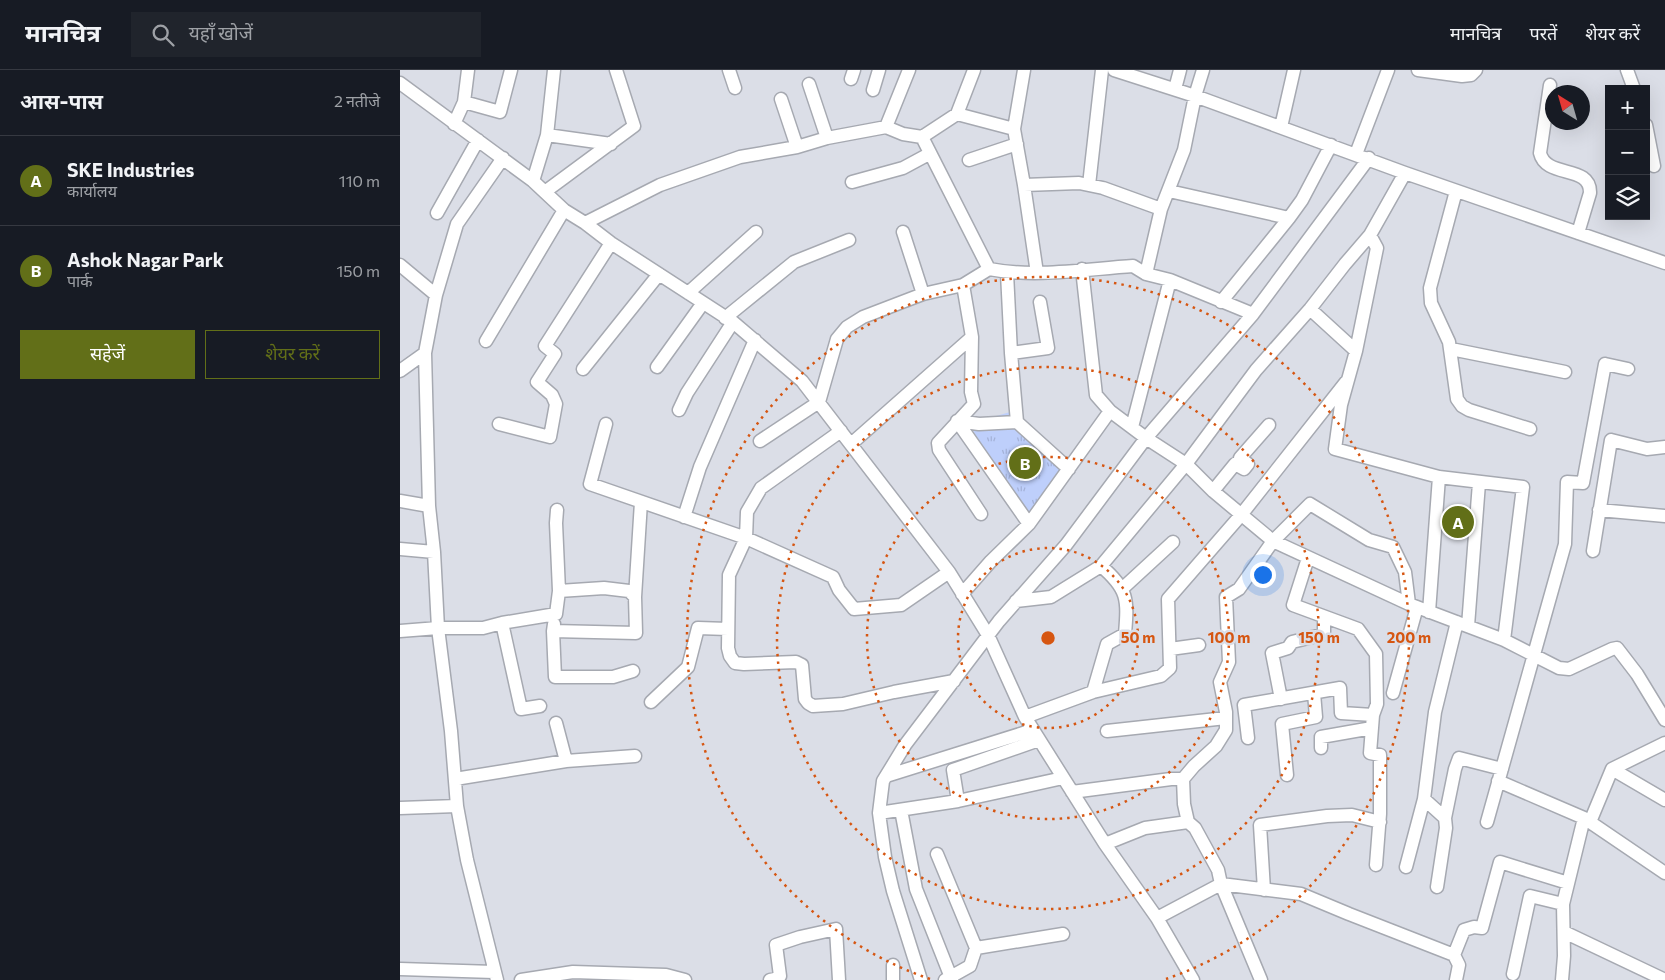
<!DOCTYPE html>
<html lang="hi">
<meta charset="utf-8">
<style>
:root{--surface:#171b24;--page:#20242c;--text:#f1f3f6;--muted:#9ea1a6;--line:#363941;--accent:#626f18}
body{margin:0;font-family:Commissioner,"Noto Sans Devanagari",sans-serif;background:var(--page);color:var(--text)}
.controls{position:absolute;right:15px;top:15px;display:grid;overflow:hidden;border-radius:0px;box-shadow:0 5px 20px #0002}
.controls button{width:45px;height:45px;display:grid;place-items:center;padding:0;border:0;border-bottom:1px solid var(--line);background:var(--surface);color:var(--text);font:25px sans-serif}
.compass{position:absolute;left:1145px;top:15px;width:45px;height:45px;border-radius:50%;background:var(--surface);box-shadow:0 5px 20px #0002;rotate:323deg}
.you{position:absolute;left:862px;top:504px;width:18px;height:18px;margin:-12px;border:4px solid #fff;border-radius:50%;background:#1a73e8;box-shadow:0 0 0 8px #1a73e833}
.badge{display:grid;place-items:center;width:32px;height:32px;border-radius:50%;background:var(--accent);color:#fff;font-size:16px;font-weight:700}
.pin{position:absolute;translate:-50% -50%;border:2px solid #fff;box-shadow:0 1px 5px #0006}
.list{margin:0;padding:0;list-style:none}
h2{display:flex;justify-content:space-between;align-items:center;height:65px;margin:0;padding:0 20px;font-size:21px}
h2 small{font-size:16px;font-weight:400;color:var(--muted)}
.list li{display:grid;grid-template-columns:32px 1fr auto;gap:15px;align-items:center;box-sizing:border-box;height:90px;padding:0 20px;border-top:1px solid var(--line)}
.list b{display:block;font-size:19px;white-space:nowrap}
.list p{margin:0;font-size:16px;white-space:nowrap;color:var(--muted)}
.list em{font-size:16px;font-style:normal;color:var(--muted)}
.actions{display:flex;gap:10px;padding:15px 20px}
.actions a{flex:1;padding:11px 0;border:1px solid var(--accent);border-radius:0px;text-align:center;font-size:18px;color:var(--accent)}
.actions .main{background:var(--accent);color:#fff}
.icon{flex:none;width:28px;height:28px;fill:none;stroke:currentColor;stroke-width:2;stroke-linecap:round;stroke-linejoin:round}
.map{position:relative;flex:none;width:1265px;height:910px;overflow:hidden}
header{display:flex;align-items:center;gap:30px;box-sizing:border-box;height:70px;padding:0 25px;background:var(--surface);border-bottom:1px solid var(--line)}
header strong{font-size:24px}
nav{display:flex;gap:28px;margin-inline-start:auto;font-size:18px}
.search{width:350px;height:45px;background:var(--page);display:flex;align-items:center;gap:12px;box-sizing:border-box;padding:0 18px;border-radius:0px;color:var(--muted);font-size:19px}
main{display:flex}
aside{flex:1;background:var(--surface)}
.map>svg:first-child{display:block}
.park{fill:url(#park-tufts)}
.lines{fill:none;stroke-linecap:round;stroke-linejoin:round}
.minor-casing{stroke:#a6a9b1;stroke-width:15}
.minor{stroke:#fff;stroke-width:12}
.ring{fill:none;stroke:#d65611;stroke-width:2.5;stroke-dasharray:2.5 5}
.centre{fill:#d65611;stroke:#dbdee7;stroke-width:2.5}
.ring-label{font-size:15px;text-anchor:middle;font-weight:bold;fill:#d65611;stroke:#dbdee7;stroke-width:5;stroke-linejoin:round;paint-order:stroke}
</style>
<header>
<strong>मानचित्र</strong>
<div class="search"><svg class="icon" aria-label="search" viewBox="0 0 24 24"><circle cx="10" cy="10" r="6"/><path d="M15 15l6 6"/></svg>यहाँ खोजें</div>
<nav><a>मानचित्र</a><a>परतें</a><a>शेयर करें</a></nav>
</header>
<main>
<aside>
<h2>आस-पास<small>2 नतीजे</small></h2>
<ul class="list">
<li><span class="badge">A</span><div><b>SKE Industries</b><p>कार्यालय</p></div><em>110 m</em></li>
<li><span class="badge">B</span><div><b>Ashok Nagar Park</b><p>पार्क</p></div><em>150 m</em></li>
</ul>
<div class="actions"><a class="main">सहेजें</a><a>शेयर करें</a></div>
</aside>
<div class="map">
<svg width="1265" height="910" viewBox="0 0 1265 910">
<defs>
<pattern id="park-tufts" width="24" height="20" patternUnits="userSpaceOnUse" patternTransform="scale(1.25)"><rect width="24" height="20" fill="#becffb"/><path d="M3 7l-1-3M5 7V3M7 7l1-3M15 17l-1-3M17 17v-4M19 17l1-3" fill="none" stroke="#a4b2d8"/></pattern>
</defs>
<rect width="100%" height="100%" fill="#dbdee7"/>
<path class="park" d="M610 342 664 399 628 445 589 387 569 354Z"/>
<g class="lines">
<g class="minor-casing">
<path id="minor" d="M329 0 335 18
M624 0 614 59 624 115 637 203
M714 0 795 26 1005 103 1265 193
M1018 0 1062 6 1071 5 1076 0
M1227 0 1234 19
M451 9 454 0
M0 13 133 111 164 140 185 153 211 173 333 252 402 311 549 502 588 565 625 647 705 774 757 848 793 910
M409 14 427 68
M1150 15 1140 83C1146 109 1191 94 1190 123L1178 163
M775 19 780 0
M473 20 479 0
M381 29 397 77
M64 32 100 42 111 0
M557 44 574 0
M54 54 64 32 68 0
M1246 55 1254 96
M486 57 509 0
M881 57 894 0
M147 65 211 74
M522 67 589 199
M956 84 988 0
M569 90 617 74
M133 111 147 65 154 0
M452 112 503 98 529 84
M624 115 679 113 703 118 761 139
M689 115 702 0
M146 121 234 56 216 0
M769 121 889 148
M1056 121 1030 218 1031 233 1049 272 1057 329 1062 336 1069 340 1130 359
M37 143 78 70
M185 153 260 115 340 87 397 77 427 68 486 57 503 64 522 67 557 44 614 59
M503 162 523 224
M970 165 977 178 956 281 941 335 935 379 1039 407 1123 417 1104 570
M0 195 36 225
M682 199 696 325 710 341 746 368 786 394 813 421 873 471 1009 534 1104 570 1159 598 1169 599 1212 579 1217 578 1237 604 1265 650
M607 203 611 283 617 352 669 399
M746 204 761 139 784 80 795 26 803 0
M563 215 572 267 571 322 574 334 538 373 539 380 581 444
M288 223 356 162
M821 232 889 148 902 130 931 75
M910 239 956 281
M325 248 394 192 449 170
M86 271 164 140
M1051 279 1165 302
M611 283 648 278 640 232
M257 297 303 233
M183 299 259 204
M0 301 25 283
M279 340 287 323 333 252
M557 351 629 454
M557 351 579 354 617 352
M99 354 150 367 156 334 152 325 137 312 155 284 145 276 211 173
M206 354 190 414 346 468 433 507 439 520 454 539 501 535 549 502
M732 357 770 210
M441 361 361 418 347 442 346 468 329 505 328 578 330 586 335 593 344 594 396 592 402 595 405 629 408 633 413 636 443 634 494 622 554 611
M360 371 419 332 437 269 447 257 463 247 523 224 563 215 589 199C635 208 686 199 733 196L746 204 770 210 853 244
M451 374 572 267
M813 421 835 394 844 399 848 394 840 388 869 355
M0 431 29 436
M1199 440 1265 446
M284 447 300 397 355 270
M0 479 34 482
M1193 481 1211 370 1247 379 1265 377
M908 488 893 535 958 559 976 584 977 634 973 645 970 683 980 685V744L976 795
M723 518 773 472
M562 524 591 491 629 454 710 341
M235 527 241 432
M616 531 651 527 701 496 786 394 856 300 910 239 945 194 970 165 1005 103
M1029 542 1039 407
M102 553 121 639 140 636
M154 554 153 561 155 607H213L233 601
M1068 556 1079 413
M0 561 38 558H83L102 553 156 544 159 521 156 453 157 440
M153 561 236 563 235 527 229 521 204 518 159 521
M770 579 799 575
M693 622 761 606 770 598 768 529 841 445 946 312
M993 623 1017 537
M881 629 872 583 888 578 892 572 924 564V548
M251 632 288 597 298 558 328 559
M625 647 693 622 707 574 725 564C728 529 728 519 701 496
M156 653 166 691
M707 661 826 648
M848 668 844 635 940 618 941 643 973 645
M921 678V667L972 658
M1212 699 1265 730
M887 705 882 654 916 647 914 623
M486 706 633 660
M55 709 166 691 235 686
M1098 711 1184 748 1265 803
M672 722 771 709H783
M558 731 663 708
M0 738 57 736
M501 740 516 819 552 910
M479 743 558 731 553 700 639 670
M1045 748 1055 699 1059 688 1102 699
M788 752 795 758 818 800 821 814 901 824 949 844 1054 885 1059 895 1056 910
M1087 752 1165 474 1167 412 1183 413 1205 294 1228 299
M1190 752 1212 699 1265 673
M705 774 745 758 788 752 784 734 783 709 794 696 816 676 826 660V642L820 612 829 592 826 527 839 519 873 471 910 434 969 470 993 477 1005 502 1009 534
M537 784 576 878
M1006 797 1024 729
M1037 817 1046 758 1045 748 1024 729 1035 642 1057 552
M864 820 860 755 927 746 952 745 980 752
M757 848 821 814 861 910
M1164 862 1265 910
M1054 885 1064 860 1074 857 1082 858 1100 792 1168 813
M493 895V910
M0 899 94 902
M1113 904 1130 826 1163 834
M97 910 67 790 57 736 51 661 38 558 34 482 29 436 25 283 36 225 57 154 103 88
M121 910 173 902 266 905 285 910
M370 910 375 909 380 906 376 875 400 867 436 859 439 910
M521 910 493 821 485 787 479 743 483 711 505 675 599 551 666 475 746 368 853 244 969 88
M545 910 570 896 576 878 663 864
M1162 910 1164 886 1163 834 1184 748"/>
</g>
<use href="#minor" class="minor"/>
</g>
<g class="ring">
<circle cx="648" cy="568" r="90"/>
<circle cx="648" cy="568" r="181"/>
<circle cx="648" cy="568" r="271"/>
<path d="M530 909A361 361 0 1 1 766 909"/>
</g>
<circle cx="648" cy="568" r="8" class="centre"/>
<g class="ring-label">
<text x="738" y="573">50 m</text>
<text x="829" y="573">100 m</text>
<text x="919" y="573">150 m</text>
<text x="1009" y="573">200 m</text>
</g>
</svg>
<div class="controls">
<button>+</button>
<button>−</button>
<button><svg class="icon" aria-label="layers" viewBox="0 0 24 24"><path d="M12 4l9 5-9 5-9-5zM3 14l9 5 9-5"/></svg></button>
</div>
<svg class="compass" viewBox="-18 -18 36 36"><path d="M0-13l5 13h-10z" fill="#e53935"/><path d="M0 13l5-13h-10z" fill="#9ea1a6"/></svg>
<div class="you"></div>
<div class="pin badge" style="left:1058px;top:452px">A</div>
<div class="pin badge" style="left:625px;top:393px">B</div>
</div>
</main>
